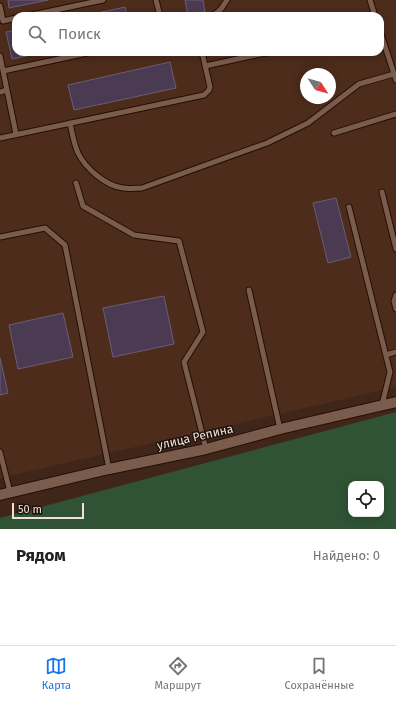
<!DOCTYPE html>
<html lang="ru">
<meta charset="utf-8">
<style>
:root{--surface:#fff;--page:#f2f2f2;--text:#202124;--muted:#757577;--line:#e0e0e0;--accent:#1a73e8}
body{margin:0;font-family:"Fira Sans",sans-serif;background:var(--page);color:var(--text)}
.controls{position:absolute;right:12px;bottom:12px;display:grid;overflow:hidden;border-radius:8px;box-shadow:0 2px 10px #0003}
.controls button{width:36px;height:36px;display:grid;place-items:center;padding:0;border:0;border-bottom:1px solid var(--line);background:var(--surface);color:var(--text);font:20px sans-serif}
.compass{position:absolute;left:300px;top:68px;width:36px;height:36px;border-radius:50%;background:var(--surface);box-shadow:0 2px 10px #0003;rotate:126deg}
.scale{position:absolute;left:12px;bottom:10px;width:72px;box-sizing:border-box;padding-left:4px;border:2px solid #f2e0d8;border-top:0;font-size:11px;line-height:14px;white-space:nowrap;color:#f2e0d8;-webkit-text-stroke:3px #1f130d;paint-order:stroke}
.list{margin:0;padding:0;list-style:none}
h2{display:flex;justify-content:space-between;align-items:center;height:52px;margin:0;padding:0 16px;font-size:17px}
h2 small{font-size:13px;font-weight:400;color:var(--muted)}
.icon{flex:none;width:22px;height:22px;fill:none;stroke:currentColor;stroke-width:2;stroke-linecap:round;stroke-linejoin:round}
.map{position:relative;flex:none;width:396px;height:529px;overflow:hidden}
.search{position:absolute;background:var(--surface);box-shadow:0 2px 10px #0003;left:12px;right:12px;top:12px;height:44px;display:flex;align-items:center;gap:10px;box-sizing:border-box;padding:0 14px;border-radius:12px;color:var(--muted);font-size:15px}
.sheet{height:116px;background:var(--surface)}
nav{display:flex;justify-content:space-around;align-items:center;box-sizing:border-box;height:56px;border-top:1px solid var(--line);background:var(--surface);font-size:11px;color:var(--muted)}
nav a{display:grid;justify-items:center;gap:2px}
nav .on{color:var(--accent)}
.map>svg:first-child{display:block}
.built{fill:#4d2c1b;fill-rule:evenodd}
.green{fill:#305335;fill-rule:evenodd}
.building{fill:#4a3b53;stroke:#6c5c76}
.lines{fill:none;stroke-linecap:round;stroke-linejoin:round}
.service-casing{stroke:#260e03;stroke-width:7}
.tertiary-casing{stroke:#260e03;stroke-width:12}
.service{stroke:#7a5c4d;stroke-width:5}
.tertiary{stroke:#7a5c4d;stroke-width:10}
.labels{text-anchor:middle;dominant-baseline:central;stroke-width:3;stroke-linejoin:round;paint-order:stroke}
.street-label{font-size:12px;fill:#f2e0d8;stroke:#1f130d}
</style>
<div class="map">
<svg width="396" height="529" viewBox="0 0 396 529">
<rect width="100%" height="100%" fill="#402619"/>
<path class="built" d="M0 0H396V387L0 478ZM16 16H380V52H16ZM306 74H330V98H306Z"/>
<path class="green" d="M396 412V529H0V518ZM351 484H381V514H351Z"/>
<path class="building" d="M8 0H48L9 8Z
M185 0H203L205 12 188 16Z
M125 7 127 16H84Z
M16 30V52H45L12 59 6 32Z
M170 62 176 88 74 110 68 85Z
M336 198 351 257 328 263 313 203Z
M164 296 174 344 113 357 103 308Z
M63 313 73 357 18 369 9 325Z
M0 358 8 393 0 395Z"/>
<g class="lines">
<g class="service-casing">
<path id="service" d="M156 0 160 16
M370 0 375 16
M0 6 3 21 16 18
M27 16 103 0
M213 16 221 9 227 0
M380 31 396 80
M0 56 16 134
M205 66 270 52
M3 71 92 52
M0 92 7 90
M70 123C72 133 74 144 78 153 86 169 106 186 123 188 129 189 136 188 142 188L267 143 308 123 359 84 394 74
M334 133 396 114
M0 138 204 95 209 90 210 87 202 52
M76 183 83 206 134 235 179 241 203 332 184 362 206 449
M382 192 396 249
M349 207 390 372 382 405
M0 237 45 228 65 245 109 469
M249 290 280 429
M396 295 394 301 396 309
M386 355 396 352
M0 452 10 492"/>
</g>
<g class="tertiary-casing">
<path id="tertiary" d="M0 495 109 469 206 449 280 429 396 402"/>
</g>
<use href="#service" class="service"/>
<use href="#tertiary" class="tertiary"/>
</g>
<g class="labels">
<g class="street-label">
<text transform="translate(195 437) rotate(-13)">улица Репина</text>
</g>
</g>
</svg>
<div class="controls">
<button><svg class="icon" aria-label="locate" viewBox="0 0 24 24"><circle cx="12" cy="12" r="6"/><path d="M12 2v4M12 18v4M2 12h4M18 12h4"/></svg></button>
</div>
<svg class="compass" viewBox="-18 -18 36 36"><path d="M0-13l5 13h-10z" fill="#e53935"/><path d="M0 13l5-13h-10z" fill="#757577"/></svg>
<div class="scale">50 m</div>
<div class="search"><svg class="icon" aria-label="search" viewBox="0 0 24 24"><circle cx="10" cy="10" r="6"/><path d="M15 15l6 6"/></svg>Поиск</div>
</div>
<section class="sheet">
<h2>Рядом<small>Найдено: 0</small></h2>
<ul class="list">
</ul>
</section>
<nav>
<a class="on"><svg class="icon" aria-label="map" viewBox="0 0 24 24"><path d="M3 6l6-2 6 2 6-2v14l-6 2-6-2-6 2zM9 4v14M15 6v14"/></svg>Карта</a>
<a><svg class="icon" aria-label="directions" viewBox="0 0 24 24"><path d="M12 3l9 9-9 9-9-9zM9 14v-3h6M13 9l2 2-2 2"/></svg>Маршрут</a>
<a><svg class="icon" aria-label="saved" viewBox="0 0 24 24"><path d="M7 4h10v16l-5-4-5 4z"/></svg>Сохранённые</a>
</nav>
